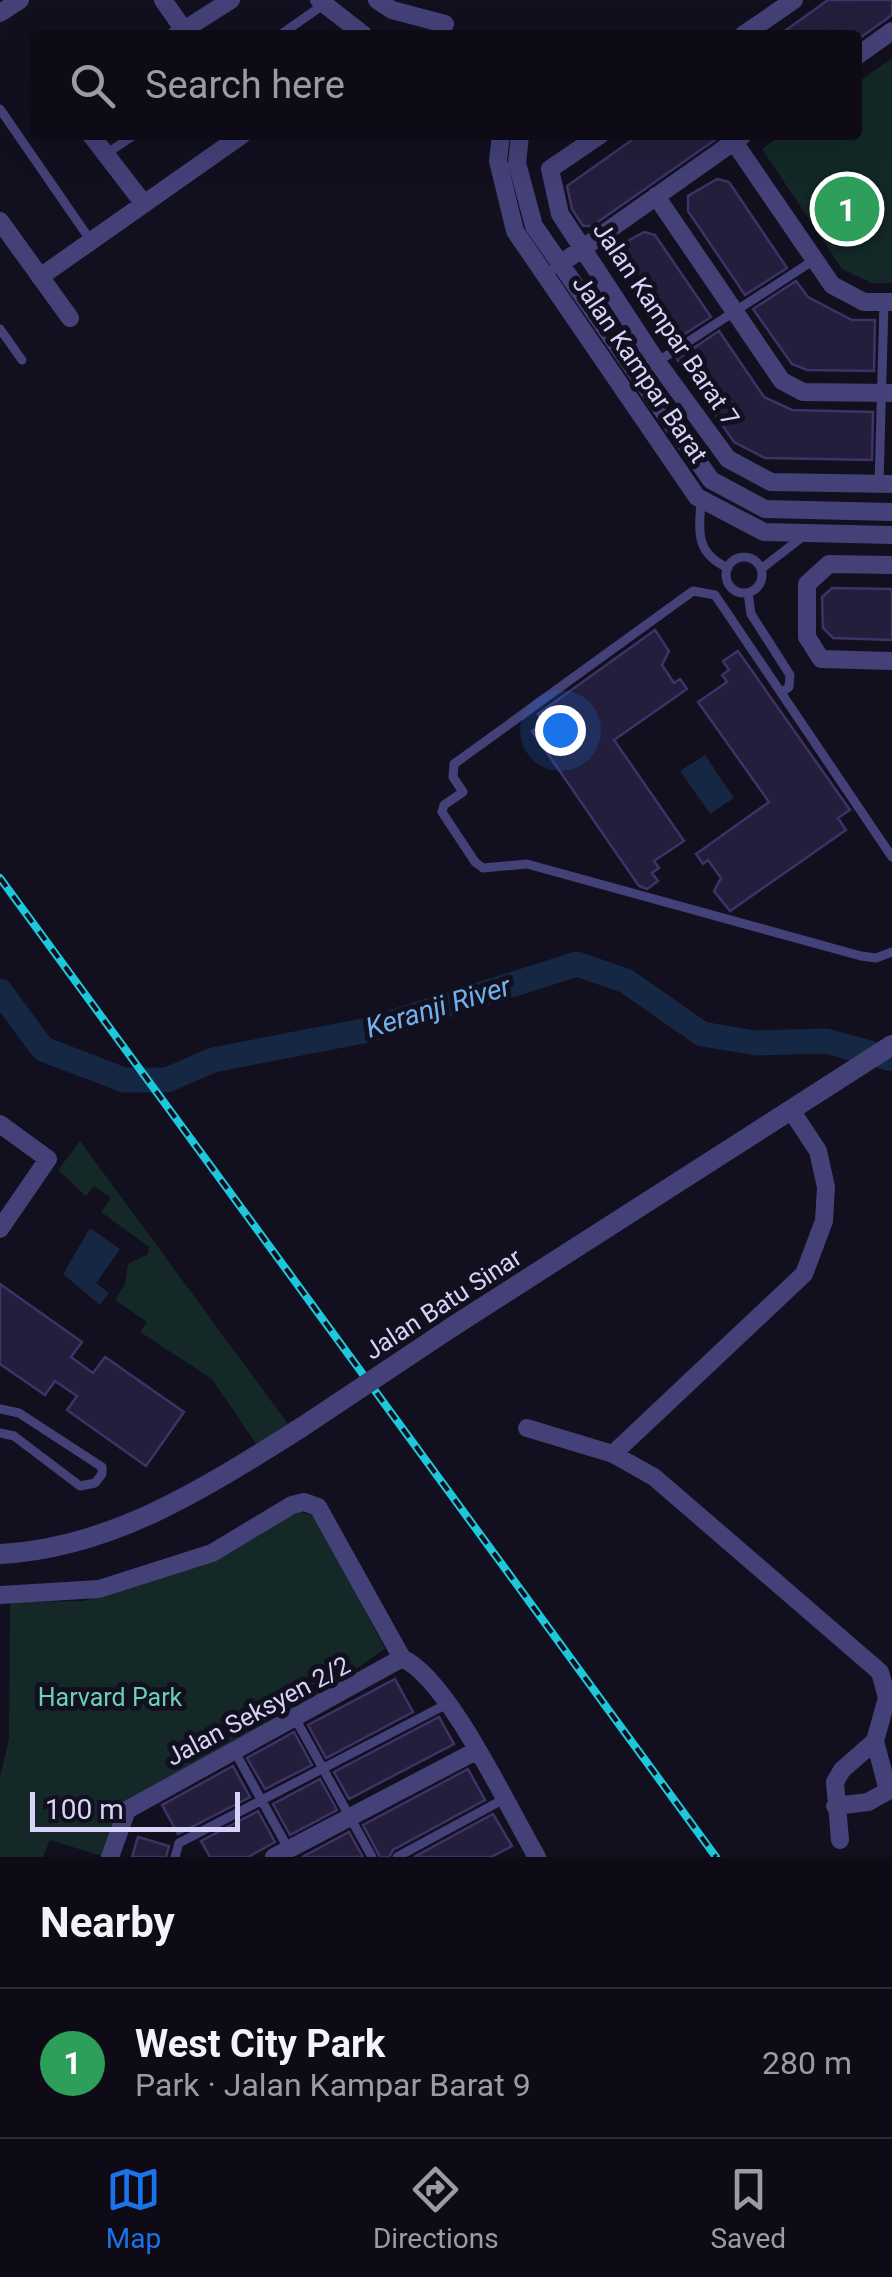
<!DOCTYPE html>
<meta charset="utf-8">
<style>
:root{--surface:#0e0b17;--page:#171420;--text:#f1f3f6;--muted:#9b9ba1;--line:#2e2b36;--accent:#1a73e8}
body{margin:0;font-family:Roboto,sans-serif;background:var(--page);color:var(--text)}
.scale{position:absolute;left:30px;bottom:25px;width:210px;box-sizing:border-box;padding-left:10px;border:5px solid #d7d3f9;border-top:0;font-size:28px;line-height:35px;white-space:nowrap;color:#d7d3f9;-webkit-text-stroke:8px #120f1f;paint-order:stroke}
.you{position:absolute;left:560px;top:730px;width:35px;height:35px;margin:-25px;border:8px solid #fff;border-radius:50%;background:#1a73e8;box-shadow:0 0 0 15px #1a73e833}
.badge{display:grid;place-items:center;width:65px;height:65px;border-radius:50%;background:var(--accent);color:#fff;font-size:32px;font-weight:700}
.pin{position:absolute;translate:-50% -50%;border:5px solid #fff;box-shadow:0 2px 10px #0006}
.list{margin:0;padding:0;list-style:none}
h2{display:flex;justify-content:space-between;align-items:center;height:130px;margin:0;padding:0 40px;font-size:42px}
h2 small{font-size:32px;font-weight:400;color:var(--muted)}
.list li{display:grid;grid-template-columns:65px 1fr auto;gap:30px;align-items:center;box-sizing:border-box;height:150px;padding:0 40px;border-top:2px solid var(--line)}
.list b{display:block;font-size:38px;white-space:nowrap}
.list p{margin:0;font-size:32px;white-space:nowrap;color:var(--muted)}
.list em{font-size:32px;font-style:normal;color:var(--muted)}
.icon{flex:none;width:55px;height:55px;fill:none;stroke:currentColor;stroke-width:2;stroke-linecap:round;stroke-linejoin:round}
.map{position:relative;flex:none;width:892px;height:1857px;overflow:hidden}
.search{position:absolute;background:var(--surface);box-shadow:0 10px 40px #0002;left:30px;right:30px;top:30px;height:110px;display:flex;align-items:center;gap:25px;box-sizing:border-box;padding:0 35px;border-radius:10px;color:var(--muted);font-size:38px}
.sheet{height:280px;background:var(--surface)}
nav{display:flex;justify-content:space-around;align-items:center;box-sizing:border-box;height:140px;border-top:2px solid var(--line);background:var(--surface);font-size:28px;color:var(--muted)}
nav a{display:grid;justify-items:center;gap:5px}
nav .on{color:var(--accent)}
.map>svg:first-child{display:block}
.green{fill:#132827}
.water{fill:#152742}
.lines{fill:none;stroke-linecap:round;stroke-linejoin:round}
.river{stroke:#152742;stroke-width:25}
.building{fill:#241e3d;stroke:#3d3366;stroke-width:2.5}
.service{stroke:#434177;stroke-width:9}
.minor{stroke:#434177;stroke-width:18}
.tertiary{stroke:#434177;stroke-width:20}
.rail-casing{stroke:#1ec7da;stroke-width:8}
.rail{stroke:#120f1f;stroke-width:4;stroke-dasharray:11;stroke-linecap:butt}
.tertiary-bridge{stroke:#434177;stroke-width:20}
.labels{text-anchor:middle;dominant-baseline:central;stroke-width:10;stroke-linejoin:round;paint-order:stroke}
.street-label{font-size:25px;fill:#d7d3f9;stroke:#120f1f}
.park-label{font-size:25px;fill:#69cfb6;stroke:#120f1f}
.water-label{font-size:28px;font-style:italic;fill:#6fb1eb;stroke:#120f1f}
</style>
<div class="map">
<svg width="892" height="1857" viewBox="0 0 892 1857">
<rect width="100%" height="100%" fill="#120f1f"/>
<path class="green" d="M892 58V283H871L842 269 762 149 781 135H857V83Z
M80 1141 294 1432 263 1454 212 1379 140 1332 147 1322 115 1300 125 1284 128 1264 148 1254 149 1247 101 1212 111 1198 94 1186 86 1196 58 1170Z
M297 1511 316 1516 385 1649 293 1713 125 1803 105 1857 50 1840 43 1857H0V1777L9 1739 10 1602 84 1601 219 1558Z"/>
<path class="water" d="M705 755 734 798 710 814 680 771Z
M90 1228 120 1249 96 1283 109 1293 100 1305 63 1274Z"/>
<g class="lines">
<path class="river" d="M0 991 43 1049 124 1080H167L213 1060 368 1030 577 964 626 981 702 1034 756 1043 826 1041 892 1059"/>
</g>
<path class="building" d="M828 0H892V15L857 40V35H779Z
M639 135H722L592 226H583L572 209 567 186Z
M717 179 729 182 787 268 745 295 688 211V196Z
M644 232 655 235 711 317 669 344 614 263 615 248Z
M796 281 808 297 852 320H875L874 371 807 370 792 364 753 309Z
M719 331 764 397 792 410 873 412 872 460 765 458 734 442 677 359Z
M832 588 892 589V640L833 638 823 628 822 597Z
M655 630 669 651 662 665 674 683 680 679 687 689 614 740 684 841 654 861 659 868 652 873 658 881 647 889 639 886 532 731 544 723 538 714Z
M738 651 850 810 838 818 846 830 730 911 714 891 721 878 708 860 703 864 696 854 769 802 698 702 727 682 722 675 729 670 723 661Z
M0 1284 82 1342 71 1357 93 1373 105 1357 184 1412 146 1466 67 1410 77 1396 55 1381 45 1395 0 1364Z
M395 1679 413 1712 326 1758 308 1725Z
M439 1717 454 1744 349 1799 334 1772Z
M294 1732 312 1765 265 1789 247 1758Z
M233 1766 250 1797 178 1834 162 1805Z
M468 1769 485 1800 393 1850 389 1857H380L363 1825Z
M320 1779 337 1810 290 1835 273 1804Z
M258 1811 275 1842 248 1857H210L201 1841Z
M493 1814 512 1846 491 1857H414Z
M349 1832 363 1857H302Z
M138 1837 169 1846 166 1857H132Z"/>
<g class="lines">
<path class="service" d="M280 35 323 5
M0 109 91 241
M106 154 134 135
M0 329 22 360
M657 362 814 260
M879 484 884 302
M701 500C699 532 695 553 728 568
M726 575a18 18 0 1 1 36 0a18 18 0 1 1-36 0Z
M761 569 805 535
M748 593 751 614 790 675 789 687 781 693
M892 857 715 595 693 591 454 764 453 777 463 792 444 805 442 812 475 862 483 868 527 864 861 956 876 958 892 952
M0 1409 19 1413 102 1467V1474L95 1483 80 1486 14 1436 0 1433
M296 1720 372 1857
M235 1752 289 1850
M175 1857 179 1843 447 1704
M397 1857 504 1799"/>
<path class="minor" d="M163 0 184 30
M319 0 364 35
M377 0 392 10 445 24
M0 13 20 0
M176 35 231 0
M743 35 794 0
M857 56 892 31
M91 135 144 204
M501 135 498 161 515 231 697 497 764 532 892 535
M520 135 517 163 534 226 711 480 765 509 892 512
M600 135 550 169 560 214 657 362 728 459 771 482 892 484
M734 142 832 285 864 302H892
M656 196 782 381 803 392 892 393
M0 221 70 318
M559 265 742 136
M40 277 242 135
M892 565 829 564 807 584V637L821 659 892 661
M0 1124 48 1159 0 1229
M527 1428 613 1454 654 1477 880 1672 887 1698 875 1741 842 1770 835 1782 840 1840
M613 1454 804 1274 824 1221 826 1187 818 1151 791 1110
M0 1595 99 1589 212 1553 292 1505 304 1502 318 1507 402 1658C449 1679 509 1810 537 1857
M835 1806 868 1802 888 1791 875 1741
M110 1857 127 1810 402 1658
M274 1857 476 1751"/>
<path class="tertiary" d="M452 1327 892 1045
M0 1554C114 1548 208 1486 302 1427"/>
<g class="rail-casing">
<path id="rail" d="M0 878 716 1857"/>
</g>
<use href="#rail" class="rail"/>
<path class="tertiary-bridge" d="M302 1427 452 1327"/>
</g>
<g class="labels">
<g class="street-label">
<text transform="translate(666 324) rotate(56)">Jalan Kampar Barat 7</text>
<text transform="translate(640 369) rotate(56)">Jalan Kampar Barat</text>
<text transform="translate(443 1304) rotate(-33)">Jalan Batu Sinar</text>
<text transform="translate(258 1711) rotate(-28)">Jalan Seksyen 2/2</text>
</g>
<g class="park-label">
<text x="110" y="1697">Harvard Park</text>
</g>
<g class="water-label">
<text transform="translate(438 1007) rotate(-17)">Keranji River</text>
</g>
</g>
</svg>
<div class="scale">100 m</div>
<div class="you"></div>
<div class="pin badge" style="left:847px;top:209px;background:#2e9e5b">1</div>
<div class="search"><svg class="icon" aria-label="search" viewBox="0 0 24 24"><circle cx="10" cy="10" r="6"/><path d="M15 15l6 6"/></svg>Search here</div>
</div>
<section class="sheet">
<h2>Nearby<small></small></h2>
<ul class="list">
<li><span class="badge" style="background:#2e9e5b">1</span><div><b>West City Park</b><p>Park · Jalan Kampar Barat 9</p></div><em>280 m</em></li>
</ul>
</section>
<nav>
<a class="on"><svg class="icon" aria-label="map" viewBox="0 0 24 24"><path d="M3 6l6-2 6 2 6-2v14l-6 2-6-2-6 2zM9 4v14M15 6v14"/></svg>Map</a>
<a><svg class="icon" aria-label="directions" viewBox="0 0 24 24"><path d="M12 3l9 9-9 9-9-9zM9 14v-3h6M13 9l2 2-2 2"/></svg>Directions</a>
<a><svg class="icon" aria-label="saved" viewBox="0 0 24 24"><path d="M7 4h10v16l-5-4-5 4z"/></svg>Saved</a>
</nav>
